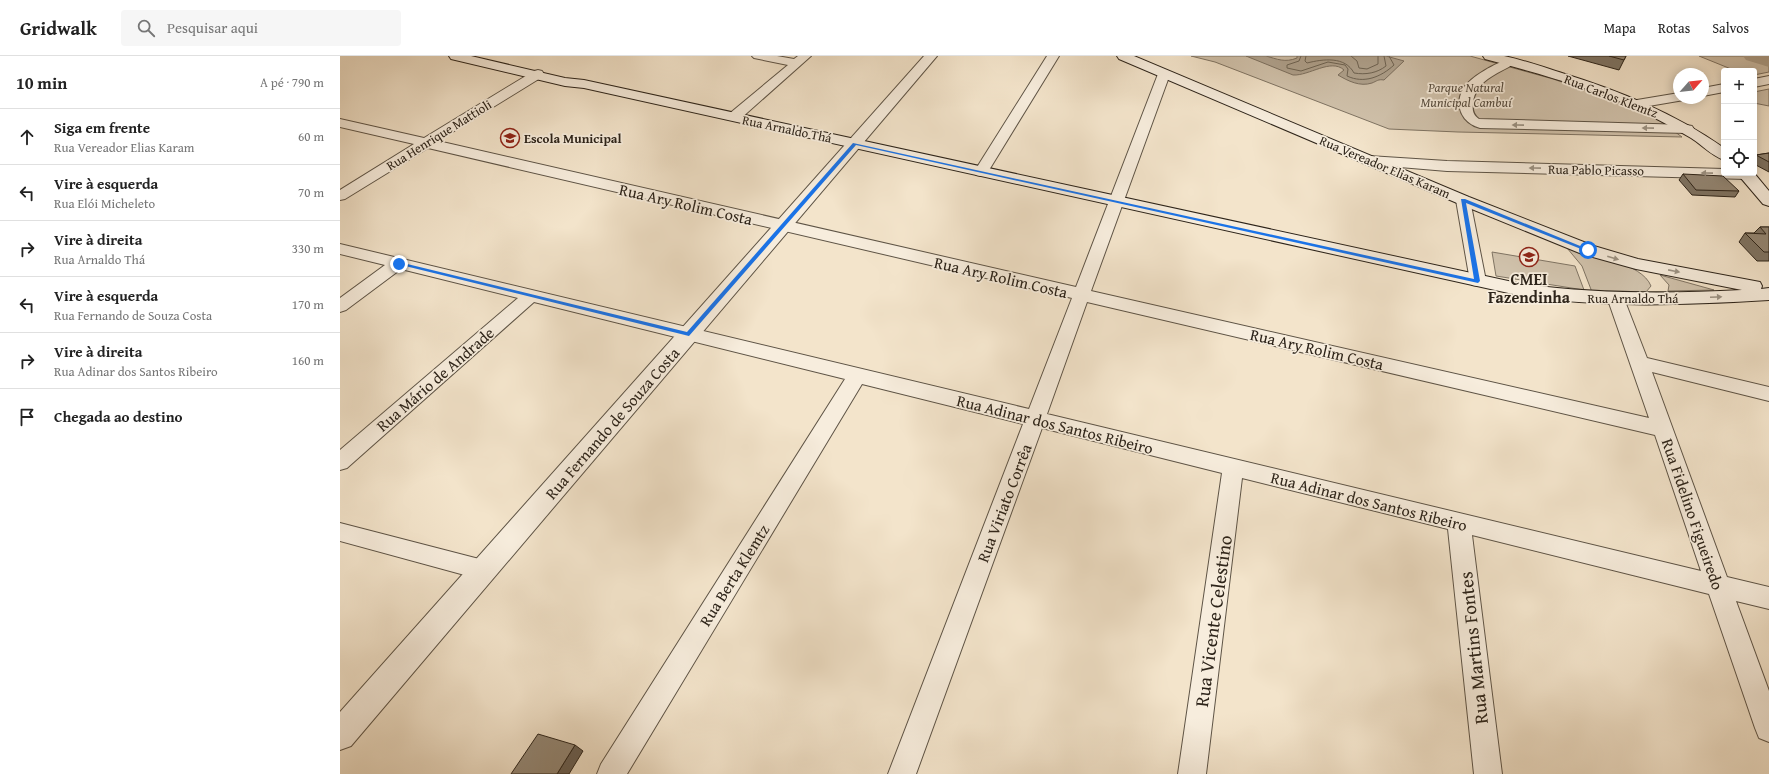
<!DOCTYPE html>
<html lang="pt">
<meta charset="utf-8">
<style>
:root{--surface:#fff;--page:#f6f6f6;--text:#222;--muted:#767676;--line:#e0e0e0}
body{margin:0;font-family:"Gentium Book Plus",serif;background:var(--page);color:var(--text)}
.controls{position:absolute;right:12px;top:12px;display:grid;overflow:hidden;border-radius:4px;box-shadow:0 2px 10px #0003}
.controls button{width:36px;height:36px;display:grid;place-items:center;padding:0;border:0;border-bottom:1px solid var(--line);background:var(--surface);color:var(--text);font:20px sans-serif}
.compass{position:absolute;left:1333px;top:12px;width:36px;height:36px;border-radius:50%;background:var(--surface);box-shadow:0 2px 10px #0003;rotate:63deg}
.stop{position:absolute;width:12px;height:12px;margin:-9px;border:3px solid #1a73e8;border-radius:50%;background:#fff}
.stop.end{background:#1a73e8;border-color:#fff;box-shadow:0 1px 4px #0008}
.list{margin:0;padding:0;list-style:none}
h2{display:flex;justify-content:space-between;align-items:center;height:52px;margin:0;padding:0 16px;font-size:17px}
h2 small{font-size:13px;font-weight:400;color:var(--muted)}
.list li{display:grid;grid-template-columns:26px 1fr auto;gap:12px;align-items:center;box-sizing:border-box;height:56px;padding:0 16px;border-top:1px solid var(--line)}
.list b{display:block;font-size:15px;white-space:nowrap}
.list p{margin:0;font-size:13px;white-space:nowrap;color:var(--muted)}
.list em{font-size:13px;font-style:normal;color:var(--muted)}
.icon{flex:none;width:22px;height:22px;fill:none;stroke:currentColor;stroke-width:2;stroke-linecap:round;stroke-linejoin:round}
.map{position:relative;flex:none;width:1429px;height:718px;overflow:hidden}
header{display:flex;align-items:center;gap:24px;box-sizing:border-box;height:56px;padding:0 20px;background:var(--surface);border-bottom:1px solid var(--line)}
header strong{font-size:19px}
nav{display:flex;gap:22px;margin-inline-start:auto;font-size:14px}
.search{width:280px;height:36px;background:var(--page);display:flex;align-items:center;gap:10px;box-sizing:border-box;padding:0 14px;border-radius:4px;color:var(--muted);font-size:15px}
main{display:flex}
aside{flex:1;background:var(--surface)}
.map>svg:first-child{display:block}
.green{fill:#d1c3ad;stroke:#7f7464}
.water{fill:#b0a38f;stroke:#7c7060}
.lines{fill:none;stroke-linecap:round;stroke-linejoin:round}
.shore{stroke:#6e6454;stroke-width:1}
.river{fill:#b0a38f;fill-rule:evenodd}
.minor-casing{stroke:#5e5446;stroke-width:2}
.tertiary-casing{stroke:#5e5446;stroke-width:2}
.secondary-casing{stroke:#2d241a;stroke-width:2}
.minor{fill:#f7eddd;fill-rule:evenodd}
.tertiary{fill:#f7eddd;fill-rule:evenodd}
.secondary{fill:#f7eddd;fill-rule:evenodd}
.wall{fill:#7f7565;stroke:#2d241a}
.shaded-wall{fill:#685f53;stroke:#2d241a}
.building{fill:#948876;stroke:#2d241a}
.oneway{fill:#9c9385}
.route{fill:#1a73e8}
.labels{text-anchor:middle;dominant-baseline:central;stroke-width:3.5;stroke-linejoin:round;paint-order:stroke}
.far-park-label{font-size:13px;font-style:italic;fill:#564c3f;stroke:#f7eddd}
.far-street-label{font-size:13px;fill:#2d241a;stroke:#f7eddd}
.far-poi-label{font-size:13px;font-weight:bold;fill:#2d241a;stroke:#f7eddd;text-anchor:start}
.street-label{font-size:16px;fill:#2d241a;stroke:#f7eddd}
.poi-label{font-size:16px;font-weight:bold;fill:#2d241a;stroke:#f7eddd}
.near-street-label{font-size:19px;fill:#2d241a;stroke:#f7eddd}
</style>
<header>
<strong>Gridwalk</strong>
<div class="search"><svg class="icon" aria-label="search" viewBox="0 0 24 24"><circle cx="10" cy="10" r="6"/><path d="M15 15l6 6"/></svg>Pesquisar aqui</div>
<nav><a>Mapa</a><a>Rotas</a><a>Salvos</a></nav>
</header>
<main>
<aside>
<h2>10 min<small>A pé · 790 m</small></h2>
<ul class="list">
<li><svg class="icon" aria-label="ahead" viewBox="0 0 24 24"><path d="M12 20V5M6 11l6-6 6 6"/></svg><div><b>Siga em frente</b><p>Rua Vereador Elias Karam</p></div><em>60 m</em></li>
<li><svg class="icon" aria-label="left" viewBox="0 0 24 24"><path d="M17 20v-9H6M10 6l-5 5 5 5"/></svg><div><b>Vire à esquerda</b><p>Rua Elói Micheleto</p></div><em>70 m</em></li>
<li><svg class="icon" aria-label="right" viewBox="0 0 24 24"><path d="M7 20v-9h11M14 6l5 5-5 5"/></svg><div><b>Vire à direita</b><p>Rua Arnaldo Thá</p></div><em>330 m</em></li>
<li><svg class="icon" aria-label="left" viewBox="0 0 24 24"><path d="M17 20v-9H6M10 6l-5 5 5 5"/></svg><div><b>Vire à esquerda</b><p>Rua Fernando de Souza Costa</p></div><em>170 m</em></li>
<li><svg class="icon" aria-label="right" viewBox="0 0 24 24"><path d="M7 20v-9h11M14 6l5 5-5 5"/></svg><div><b>Vire à direita</b><p>Rua Adinar dos Santos Ribeiro</p></div><em>160 m</em></li>
<li><svg class="icon" aria-label="arrive" viewBox="0 0 24 24"><path d="M6 21V4h12l-3 4 3 4H6"/></svg><div><b>Chegada ao destino</b></div></li>
</ul>
</aside>
<div class="map">
<svg width="1429" height="718" viewBox="0 0 1429 718">
<rect width="100%" height="100%" fill="#f3e4cb"/>
<filter id="stains"><feTurbulence type="fractalNoise" baseFrequency=".005" numOctaves="4"/><feColorMatrix values="0 0 0 0 .2 0 0 0 0 .09 0 0 0 0 .02 0 0 0 .5 -.17"/></filter>
<radialGradient id="worn" r=".72"><stop offset=".6" stop-color="#630" stop-opacity="0"/><stop offset="1" stop-color="#630" stop-opacity=".3"/></radialGradient>
<path class="green" d="M851 0H1130L1213 23 1260 39 1319 64 1342 81 1118 76 1049 73 875 6Z
M1359 0H1406L1429 10V16L1414 19V15H1396Z
M1429 33V50L1414 47V36Z
M1227 192C1250 198 1302 207 1311 230L1306 236H1252L1242 210Z
M1152 196 1235 210 1244 234 1156 220Z
M1320 219 1374 234 1328 235 1329 229Z"/>
<path class="water" d="M906 0C912 0 920 0 926 0 937 3 945 7 957 2V0H1046L1064 5 1044 24C1038 23 1037 25 1032 27 1020 31 1008 25 998 19L1004 14C991 2 969 20 953 19Z"/>
<g class="lines">
<path class="shore" d="M961 0 959 5 947 9V12L961 15 988 6 1005 9 1008 13 1007 20C1024 28 1041 21 1054 9L1049 0
M966 0 965 5 967 7C983 3 1005 0 1014 17 1026 19 1037 17 1046 10L1044 0
M1011 0 1017 5 1019 12 1027 13 1038 8V0"/>
<path class="river" d="M1403 0H1429V11L1406 4Z"/>
<g class="minor-casing">
<path id="minor" d="M412 0H437L454 3 458 0H471L399 64H389L388 61 389 58 448 9 414 2Z
M707 0H719L646 119 641 120 636 119 634 116Z
M1170 3 1176 6 1174 8C1157 18 1135 25 1133 47 1132 54 1133 59 1139 63L1347 69 1352 70 1354 73 1352 76 1347 77 1140 72C1122 67 1114 50 1123 33 1130 21 1157 6 1170 3Z
M198 14 202 15 204 18 202 21 98 85 736 231 818 18 820 15H828L830 18 751 235 1309 362 1268 244 1271 240 1277 239 1283 240 1307 302 1429 331V345L1312 316 1387 521 1429 531V553L1396 545 1429 635V686L1419 682 1415 672 1369 538 1132 479 1162 718H1134L1108 473 902 422 866 718H838L882 417 702 372 576 718H548L683 368 522 328 287 718H257L261 708 505 323 194 246 7 412 0 414V394L178 242 61 213 6 254 0 256V242L45 209 0 198V188L689 353 732 242 88 92 5 143 0 144V134L74 88 0 71V63L84 82 194 15ZM747 246 1315 379 1361 515 707 358Z
M1123 140 1128 141 1130 144 1146 225 1144 229 1138 230 1132 229 1130 225 1116 144 1118 141Z
M0 467 143 504 151 507 155 514 151 521 143 524 0 485Z"/>
</g>
<g class="tertiary-casing">
<path id="tertiary" d="M584 0H597L11 690 0 694V656Z
M1429 20V28L1414 31V23Z
M1384 28V36L1363 40V32Z
M1339 37V42H1345L1344 44 1297 52 1292 51 1290 48 1292 45 1297 44Z
M1029 100 1107 105 1384 113V117L1414 118 1412 121 1406 123 1107 115 1024 108 1021 105 1024 102Z"/>
</g>
<g class="secondary-casing">
<path id="secondary" d="M109 0H131L225 22 244 24 1182 228C1255 238 1328 238 1402 234L1296 213 1242 198 1117 147 779 3 777 0H794L1129 141 1254 190 1298 203 1420 226 1422 230 1421 233 1429 232V244C1346 249 1264 252 1182 240L244 32 225 30 111 3Z
M1143 0C1150 0 1157 0 1164 0 1183 4 1203 11 1222 17 1280 35 1334 57 1384 92V104C1372 100 1362 89 1351 82 1334 72 1316 62 1297 53 1249 31 1196 17 1145 3Z
M1399 117H1414L1429 135V150L1423 148 1400 121Z"/>
</g>
<use href="#minor" class="minor"/>
<use href="#tertiary" class="tertiary"/>
<use href="#secondary" class="secondary"/>
</g>
<path class="wall" d="M1228 0H1286L1279 14Z
M1429 97V116L1414 108V103L1416 99Z
M1343 118 1399 135 1395 141 1352 139 1339 124Z
M1420 171H1429V205H1417L1399 186 1405 177H1414Z"/>
<path class="shaded-wall" d="M235 689 243 695 229 718H217Z"/>
<path class="building" d="M1269 0H1286L1284 4Z
M1429 97V106L1416 99Z
M1343 118 1383 120 1399 135 1356 134Z
M1420 171H1429V196H1424L1405 177 1426 178Z
M198 678 235 689 217 718H171Z"/>
<defs><path id="oneway-solid" d="M-6-.8H1V-3.2L6.5 0L1 3.2V.8H-6Z"/></defs>
<g class="oneway">
<use href="#oneway-solid" transform="translate(1178 69) rotate(-179)"/>
<use href="#oneway-solid" transform="translate(1308 72) rotate(-179)"/>
<use href="#oneway-solid" transform="translate(1195 112) rotate(-179)"/>
<use href="#oneway-solid" transform="translate(1367 117) rotate(-179)"/>
<use href="#oneway-solid" transform="translate(1273 202) rotate(16)"/>
<use href="#oneway-solid" transform="translate(1334 215) rotate(11)"/>
<use href="#oneway-solid" transform="translate(1376 241) rotate(-3)"/>
</g>
<path class="route" d="M513 87 1134 223 1121 143H1125L1250 194 1246 195 1126 147 1140 225 1138 227 516 89 349 280 57 208 59 206 347 276Z"/>
<defs>
<g id="school-ring" transform="scale(1)"><circle r="9.5" fill="#f7eddd" stroke="#8f2418" stroke-width="1.5"/><path d="M0-5L7-2L0 1L-7-2ZM-4 1L0 2.5L4 1V4Q0 6-4 4Z" fill="#8f2418"/></g>
</defs>
<g fill-rule="evenodd">
<use href="#school-ring" x="170" y="82"/>
<use href="#school-ring" x="1189" y="201"/>
</g>
<g class="labels">
<g class="far-park-label">
<text x="1126" y="31">Parque Natural<tspan x="1126" dy="15">Municipal Cambuí</tspan></text>
</g>
<g class="far-street-label">
<text transform="translate(1271 40) rotate(21)">Rua Carlos Klemtz</text>
<text transform="translate(447 73) rotate(12)">Rua Arnaldo Thá</text>
<text transform="translate(99 79) rotate(-32)">Rua Henrique Mattioli</text>
<text transform="translate(1045 111) rotate(23)">Rua Vereador Elias Karam</text>
<text transform="translate(1256 114) rotate(1)">Rua Pablo Picasso</text>
<text x="1293" y="242">Rua Arnaldo Thá</text>
</g>
<g class="far-poi-label">
<text x="184" y="82">Escola Municipal</text>
</g>
<g class="street-label">
<text transform="translate(346 148) rotate(13)">Rua Ary Rolim Costa</text>
<text transform="translate(661 221) rotate(13)">Rua Ary Rolim Costa</text>
<text transform="translate(977 293) rotate(13)">Rua Ary Rolim Costa</text>
<text transform="translate(95 323) rotate(-41)">Rua Mário de Andrade</text>
<text transform="translate(272 367) rotate(-49)">Rua Fernando de Souza Costa</text>
<text transform="translate(715 368) rotate(14)">Rua Adinar dos Santos Ribeiro</text>
<text transform="translate(1029 445) rotate(14)">Rua Adinar dos Santos Ribeiro</text>
<text transform="translate(664 447) rotate(-69)">Rua Viriato Corrêa</text>
<text transform="translate(1353 458) rotate(71)">Rua Fidelino Figueiredo</text>
<text transform="translate(394 519) rotate(-58)">Rua Berta Klemtz</text>
</g>
<g class="poi-label">
<text x="1189" y="223">CMEI<tspan x="1189" dy="18">Fazendinha</tspan></text>
</g>
<g class="near-street-label">
<text transform="translate(873 565) rotate(-82)">Rua Vicente Celestino</text>
<text transform="translate(1133 592) rotate(-96)">Rua Martins Fontes</text>
</g>
</g>
<rect width="100%" height="100%" filter="url(#stains)"/>
<rect width="100%" height="100%" fill="url(#worn)"/>
</svg>
<div class="controls">
<button>+</button>
<button>−</button>
<button><svg class="icon" aria-label="locate" viewBox="0 0 24 24"><circle cx="12" cy="12" r="6"/><path d="M12 2v4M12 18v4M2 12h4M18 12h4"/></svg></button>
</div>
<svg class="compass" viewBox="-18 -18 36 36"><path d="M0-13l5 13h-10z" fill="#e53935"/><path d="M0 13l5-13h-10z" fill="#767676"/></svg>
<div class="stop" style="left:1248px;top:194px"></div>
<div class="stop end" style="left:59px;top:208px"></div>
</div>
</main>
